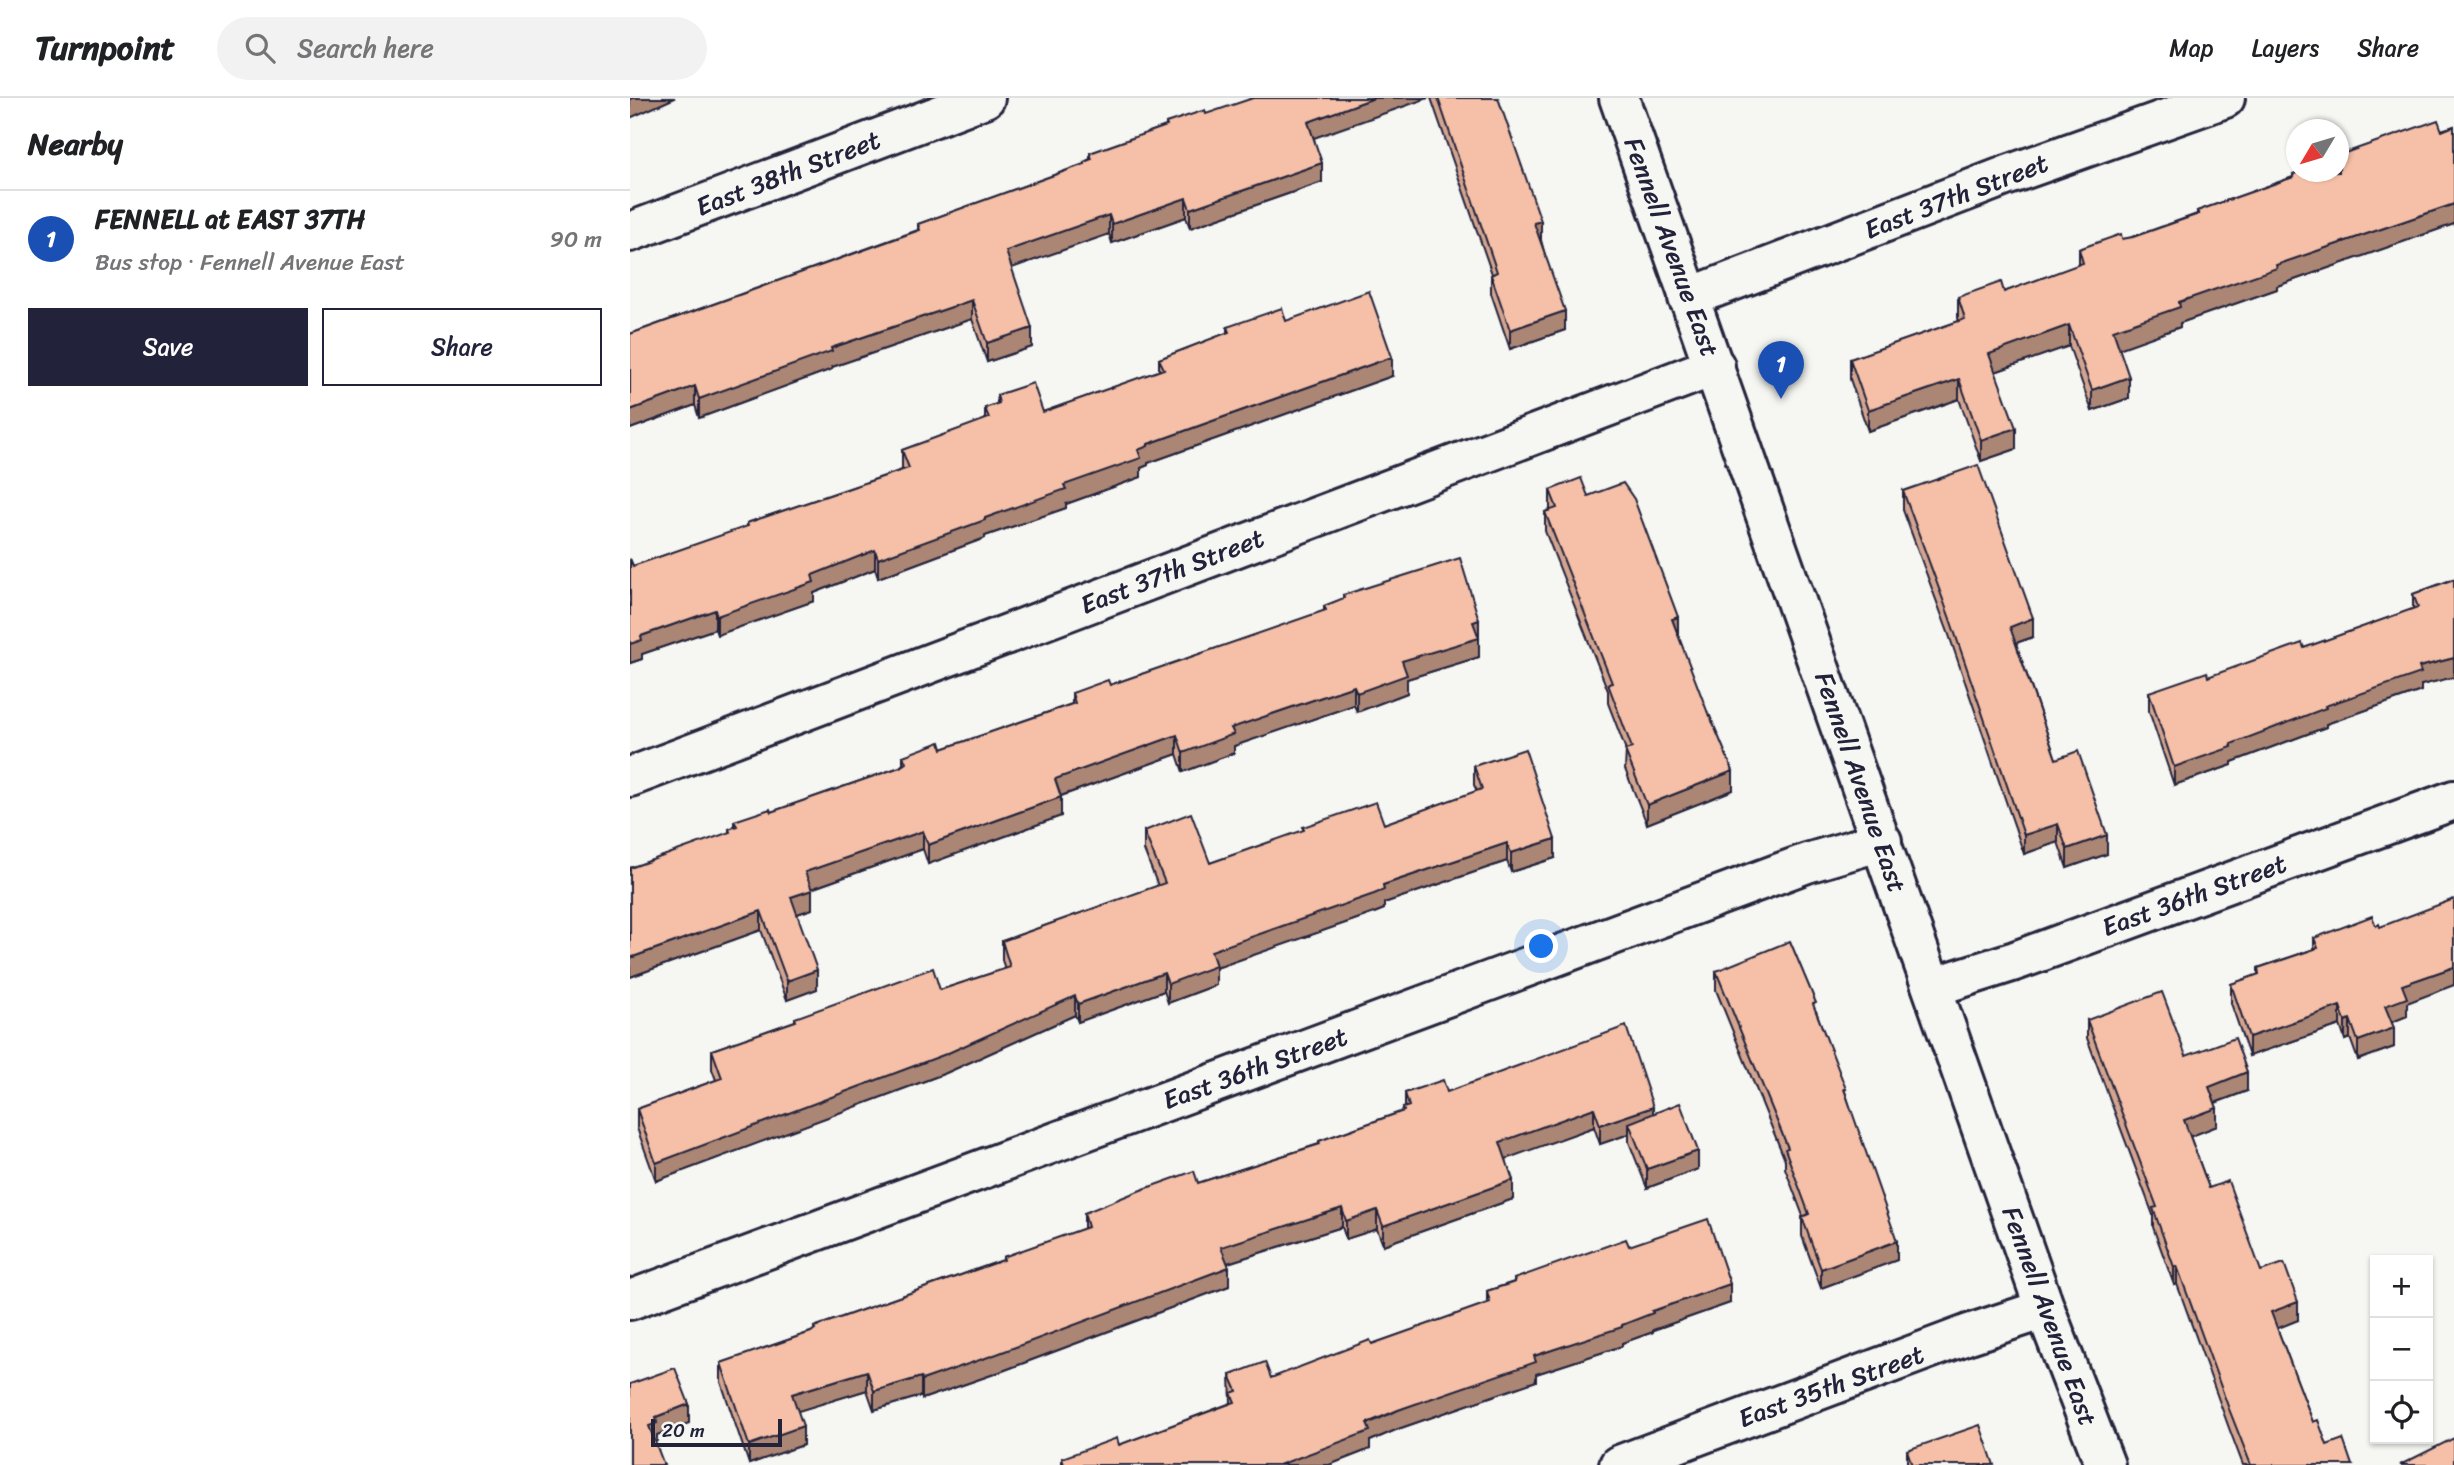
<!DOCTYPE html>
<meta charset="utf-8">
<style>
:root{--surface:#fff;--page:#f2f2f2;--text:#202124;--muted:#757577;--line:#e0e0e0;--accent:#22223b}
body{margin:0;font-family:Sriracha,sans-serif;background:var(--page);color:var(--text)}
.controls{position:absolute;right:21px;bottom:21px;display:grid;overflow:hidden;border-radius:0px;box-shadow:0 2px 5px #0004}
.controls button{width:63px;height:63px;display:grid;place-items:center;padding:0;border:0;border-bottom:2px solid var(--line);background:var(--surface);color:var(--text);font:35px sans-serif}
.compass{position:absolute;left:1656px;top:21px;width:63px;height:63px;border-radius:50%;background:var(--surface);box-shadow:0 2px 5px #0004;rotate:232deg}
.scale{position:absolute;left:21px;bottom:18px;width:131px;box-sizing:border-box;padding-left:7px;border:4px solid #22223b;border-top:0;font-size:19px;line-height:24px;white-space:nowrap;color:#22223b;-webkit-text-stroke:5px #f6f6f2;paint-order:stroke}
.you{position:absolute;left:912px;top:849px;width:24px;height:24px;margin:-18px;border:5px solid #fff;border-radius:50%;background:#1a73e8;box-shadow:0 0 0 10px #1a73e833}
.badge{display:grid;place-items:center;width:46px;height:46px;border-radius:50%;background:var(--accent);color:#fff;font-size:23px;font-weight:700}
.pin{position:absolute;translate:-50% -58px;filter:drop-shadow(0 2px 4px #0008)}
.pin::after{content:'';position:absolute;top:37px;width:24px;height:21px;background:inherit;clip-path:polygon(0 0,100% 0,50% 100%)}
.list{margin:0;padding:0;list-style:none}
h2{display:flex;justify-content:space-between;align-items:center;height:91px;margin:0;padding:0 28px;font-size:30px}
h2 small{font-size:23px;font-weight:400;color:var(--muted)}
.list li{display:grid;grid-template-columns:46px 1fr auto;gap:21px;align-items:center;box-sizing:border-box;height:98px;padding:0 28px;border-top:2px solid var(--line)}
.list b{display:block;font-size:26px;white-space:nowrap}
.list p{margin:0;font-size:23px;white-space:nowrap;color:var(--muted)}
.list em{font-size:23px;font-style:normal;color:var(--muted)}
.actions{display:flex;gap:14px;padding:21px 28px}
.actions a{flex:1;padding:16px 0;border:2px solid var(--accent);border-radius:0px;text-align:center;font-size:24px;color:var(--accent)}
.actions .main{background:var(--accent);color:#fff}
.icon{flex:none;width:38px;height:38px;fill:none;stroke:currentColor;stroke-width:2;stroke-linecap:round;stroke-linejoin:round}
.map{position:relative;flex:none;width:1824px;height:1367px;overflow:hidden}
header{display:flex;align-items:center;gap:42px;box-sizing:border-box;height:98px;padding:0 35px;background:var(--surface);border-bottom:2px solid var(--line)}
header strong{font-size:33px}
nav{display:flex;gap:38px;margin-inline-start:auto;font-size:24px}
.search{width:490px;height:63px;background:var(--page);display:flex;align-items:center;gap:18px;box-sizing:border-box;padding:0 24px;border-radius:38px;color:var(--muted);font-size:26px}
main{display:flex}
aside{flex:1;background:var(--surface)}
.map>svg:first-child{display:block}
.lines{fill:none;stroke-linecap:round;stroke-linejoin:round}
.street-casing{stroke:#22223b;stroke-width:44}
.secondary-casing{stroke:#22223b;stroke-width:44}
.street{stroke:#f6f6f2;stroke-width:38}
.secondary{stroke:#f6f6f2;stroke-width:38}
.wall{fill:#d3a590;stroke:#22223b;stroke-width:2}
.shaded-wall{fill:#ac8675;stroke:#22223b;stroke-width:2}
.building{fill:#f5c0a7;stroke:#22223b;stroke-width:2}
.labels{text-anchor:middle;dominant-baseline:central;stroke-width:7;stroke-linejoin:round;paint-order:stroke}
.street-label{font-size:26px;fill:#22223b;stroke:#f6f6f2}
</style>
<header>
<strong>Turnpoint</strong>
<div class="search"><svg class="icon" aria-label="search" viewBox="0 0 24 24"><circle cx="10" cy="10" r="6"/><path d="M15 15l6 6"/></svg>Search here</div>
<nav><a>Map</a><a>Layers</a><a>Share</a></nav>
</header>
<main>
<aside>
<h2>Nearby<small></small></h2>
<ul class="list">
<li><span class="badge" style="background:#1a4fb4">1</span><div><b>FENNELL at EAST 37TH</b><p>Bus stop · Fennell Avenue East</p></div><em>90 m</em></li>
</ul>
<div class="actions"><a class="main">Save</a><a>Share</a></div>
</aside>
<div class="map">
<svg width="1824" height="1367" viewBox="0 0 1824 1367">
<rect width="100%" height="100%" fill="#f6f6f2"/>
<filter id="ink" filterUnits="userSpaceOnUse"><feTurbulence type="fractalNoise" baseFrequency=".0143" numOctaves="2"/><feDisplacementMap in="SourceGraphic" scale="14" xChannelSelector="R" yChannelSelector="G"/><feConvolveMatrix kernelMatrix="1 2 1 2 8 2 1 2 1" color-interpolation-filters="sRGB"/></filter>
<g filter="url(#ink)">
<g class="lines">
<g class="street-casing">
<path id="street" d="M0 134 355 0
M1058 200 1378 77 1595 0
M0 679 1085 268
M1303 889 1385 863 1824 702
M0 1202 1177 765 1252 743
M989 1367 1339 1236 1415 1211"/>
</g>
<g class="secondary-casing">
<path id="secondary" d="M989 0 1415 1211 1475 1367"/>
</g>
<use href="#street" class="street"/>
<use href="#secondary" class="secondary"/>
</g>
<path class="wall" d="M801 0H868L911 142 935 232 880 251 861 195V177L862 176Z
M576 16 684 40 692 84 560 130 556 119 482 145 479 136 381 170 402 249 357 264 342 221 202 269V271L69 320 65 307 0 331V236L288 132V126L454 66V64L460 61V55L536 28V25Z
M1824 28V126L1647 188V191L1550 225V229L1489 250 1499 300 1462 313 1439 248 1365 274 1386 351 1351 363 1329 301 1238 333 1220 281V261L1329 223 1328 220V199L1374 194 1449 167V151L1503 139 1567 116V113L1663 79V76Z
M656 223 762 278 518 365V367L511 370V379L436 406V410L355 438V440L248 480 245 471 184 495V503L87 537 85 531 12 556V561L0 565V461L3 468 117 429V425L272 372V352L355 322V310L367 306V297L413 314 529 273V261L597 235V229Z
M920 392 958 398 1048 538 1103 692 1017 726 995 671 996 652 978 605V593L915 433V414L920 412Z
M1273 393 1403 539 1386 545 1426 661 1477 756 1437 770 1428 744 1394 756 1319 537 1273 412Z
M1824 481V579L1791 587V593L1696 626V629L1602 664V667L1544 687 1519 613V594L1578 579 1674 550 1783 511V496Z
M713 497 849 522V559L777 581V595L727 614 724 607 604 648V655L553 674 547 656 431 698V718L298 766 293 751 181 791 182 811 167 816 187 891 157 902 131 832 0 879V770L99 735V731L104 729V723L141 714 270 669 273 666V658L312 651 442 606V595L480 587 694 513V508L713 501Z
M844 668 925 760 881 774 877 763 754 805V811L744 815 586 870V887L538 905 534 893 448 924 445 917 316 975 26 1083 7 1030V1011L86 982 82 971V952L165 923V920L310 892 375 871 372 862V843L528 788 514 752V733L580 765 673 733V729L754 726 847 693 844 687Z
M1684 840 1777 905V918L1761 924 1764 949 1728 962 1720 940 1715 942 1710 927 1619 958 1601 905V886L1628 877V870L1684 851Z
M1086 873 1186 913 1216 996 1267 1162 1191 1190 1172 1138V1119L1173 1118 1155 1070V1062L1086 892Z
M1457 922 1556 958 1617 993 1585 1005 1587 1028 1560 1038 1579 1090 1631 1173 1668 1222 1647 1230 1683 1324 1697 1347 1722 1367H1613L1599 1330 1547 1186 1544 1187 1523 1129V1117L1457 940Z
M817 994 1023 1016 1068 1071 1017 1090 999 1044V1036L970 1046 964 1029 876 1060 883 1101 753 1147 747 1131 716 1141 712 1129 598 1165 599 1188 367 1275 292 1301 291 1298 244 1312 237 1292 167 1313 173 1347 119 1366 91 1284V1265L181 1234 184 1232V1229L373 1162V1159L454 1131V1115L568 1085 689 1046V1043L773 1013V1010H775V995Z
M999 1148 1100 1205 1023 1232V1234L992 1245V1248L906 1276V1283L768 1331 740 1343V1351L699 1367H432V1360L489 1347 601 1305 600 1277 641 1280 742 1246 857 1206V1193L884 1184V1181Z
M1277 1352 1364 1367H1277Z"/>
<path class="shaded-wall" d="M2 0H45L0 20V1Z
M744 0H798L678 42V24Z
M692 65V84L560 130V111Z
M556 100V119L482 145V126Z
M1824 106V126L1647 188V191L1550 225V229L1483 253V232L1549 204 1646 167Z
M479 117V136L376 172V153Z
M911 123V142L904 144V125Z
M342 202V221L202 269V271L69 320V301L201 250Z
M935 213V232L880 251V232Z
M1439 227V248L1359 276V256Z
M402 230V249L357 264V245Z
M762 259V278L518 365V367L511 370V379L436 406V410L355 438V440L248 480V461L355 420 434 387 508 352 518 346Z
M1499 279V300L1462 313V292Z
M1329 281V301L1238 333V312Z
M65 288V307L0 331V312Z
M1386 330V351L1351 363V342Z
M245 452V471L184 495V503L87 537V518L182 477Z
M85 512V531L12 556V561L0 565V546L11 538Z
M1048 519V538L1042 521Z
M1403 520V539L1380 547V529Z
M849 522V559L777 581V595L727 614V595L772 563 843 524Z
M1824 560V579L1791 587V593L1696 626V629L1602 664V667L1544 687V669L1789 569Z
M724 588V607L604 648V655L553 674V655L601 630Z
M547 637V656L425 700V681Z
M1103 673V692L1017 726V707Z
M431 699V718L298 766V747Z
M1428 726V744L1394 756V737Z
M293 733V751L175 793V774Z
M1477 737V756L1437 770V751Z
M925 741V760L881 774V755Z
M877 745V763L754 805V811L744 815 586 870V887L538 905V886L581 853 753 787Z
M182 792V811L161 818V799Z
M131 813V832L0 879V860Z
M1824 869V887L1777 905V918L1755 927V908L1772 887Z
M187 872V891L157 902V883Z
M534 875V893L448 924V906Z
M445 898V917L316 975 26 1083V1065Z
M1710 908V927L1619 958V939Z
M1720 921V940L1715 942V923Z
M1764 930V949L1728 962V943Z
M1617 974V993L1579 1007V989Z
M1023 1009V1027L999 1025V1036L970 1046V1027Z
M964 1010V1029L870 1063V1044Z
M1587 1010V1028L1554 1041V1022Z
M1068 1053V1071L1017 1090V1071Z
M883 1082V1101L753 1147V1128Z
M712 1110V1129L591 1167V1149Z
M747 1112V1131L716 1141V1123Z
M1267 1143V1162L1191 1190V1171Z
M1547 1168V1186L1544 1187V1169Z
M599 1169V1188L367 1275 292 1301V1282Z
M1100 1186V1205L1023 1232V1234L992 1245V1248L906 1276V1283L768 1331 740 1343V1351L699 1367H649L768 1312 904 1258 992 1227 1022 1213Z
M1668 1204V1222L1641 1233V1214Z
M237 1273V1292L162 1315V1296Z
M291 1279V1298L244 1312V1293Z
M59 1306V1325L27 1337V1343L19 1347V1328L26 1319Z
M173 1328V1347L119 1366V1347Z"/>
<path class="building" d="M623 0H744L678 24 692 65 560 111 556 100 482 126 479 117 376 153 402 230 357 245 342 202 201 250 202 253 69 301 65 288 0 312V236L290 132 288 126 455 66 454 64 462 61 460 55 537 28 536 25 575 12 576 16Z
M808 0H868L911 123 904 125 935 213 880 232 861 177 867 174Z
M1808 22 1812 33 1824 28V106L1646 167 1647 170 1549 204 1550 209 1483 232 1499 279 1462 292 1439 227 1359 256 1386 330 1351 342 1329 281 1238 312 1220 261 1335 221 1328 199 1371 184 1374 194 1453 165 1449 151 1491 136 1492 141 1503 139 1569 116 1567 113 1664 79 1663 76 1671 74H1709V57Z
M739 193 762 259 518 346V348L508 352 511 360 434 387 436 391 355 420V422L248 461 245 452 182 477 184 484 87 518 85 512 11 538 12 542 0 546V461L3 468 118 428 117 425 279 370 272 352 359 320 355 310 369 305 367 297 403 285 413 314 534 271 529 261 599 234 597 229 652 210 656 223Z
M1348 367 1403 520 1380 529 1426 661 1448 653 1477 737 1437 751 1428 726 1394 737 1319 518 1273 393Z
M951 380 958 398 993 385 1004 401 1048 519 1042 521 1079 618H1080L1103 673 1017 707 995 652 1002 650 978 586 982 585 915 414 927 410 920 392Z
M830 460 849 522 843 524 849 540 772 563 777 577 727 595 724 588 601 630 604 636 553 655 547 637 425 681 431 699 298 747 293 733 175 774 182 792 161 799 187 872 157 883 131 813 0 860V770L100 734 99 731 107 728 104 723 140 711 141 714 270 669 276 665 273 658 310 644 312 651 445 605 442 595 478 582 480 587 696 512 694 508 714 500 713 497Z
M1824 481V560L1789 569 1791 575 1695 608 1696 610 1601 646 1602 649 1544 669 1519 594 1577 574 1578 579 1672 545 1674 550 1788 509 1783 496Z
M895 651 925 741 881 755 877 745 753 787 754 792 744 796 581 853 586 868 538 886 534 875 448 906 445 898 316 956 26 1065 7 1011 92 980 82 952 166 923 165 920 303 870 310 892 380 869 372 843 535 785 514 733 561 715 580 765 674 732 673 729 746 704 754 726 852 691 844 668Z
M1824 801V869L1772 887 1777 900 1755 908 1764 930 1728 943 1720 921 1715 923 1710 908 1619 939 1601 886 1629 876 1628 870 1688 850 1684 840 1742 818 1746 828 1749 826 1750 829Z
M1160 843 1186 905 1183 906 1216 991H1214L1267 1143 1191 1171 1172 1119 1179 1116 1155 1051 1158 1050 1086 873Z
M1532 894 1556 958 1605 940 1617 974 1579 989 1587 1010 1554 1022 1579 1090 1598 1083 1631 1173 1654 1165 1668 1204 1641 1214 1683 1324 1688 1322 1697 1347 1713 1341 1722 1367H1621L1599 1311 1547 1168 1544 1169 1523 1110 1527 1109 1457 922Z
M996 928 1023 1009 970 1027 964 1010 870 1044 883 1082 753 1128 747 1112 716 1123 712 1110 591 1149 599 1169 367 1256 292 1282 291 1279 244 1293 237 1273 162 1296 173 1328 119 1347 91 1265 181 1234 185 1231 184 1229 348 1171 374 1162 373 1159 458 1129 454 1115 511 1092 564 1073 568 1085 690 1046 689 1043 774 1013 773 1010 779 1008 775 995 813 982 817 994Z
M1050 1005 1068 1053 1017 1071 999 1025Z
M1078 1121 1100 1186 1022 1213 1023 1215 992 1227V1229L904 1258 906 1264 768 1312 737 1325 740 1333 649 1367H434L432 1360 487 1340 489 1347 605 1304 601 1295 607 1293 600 1277 635 1264 641 1280 740 1242 742 1246 860 1204 857 1193 885 1184 884 1181 996 1141 999 1148Z
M45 1270 59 1306 26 1319 27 1325 19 1328 34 1367H0V1286Z
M1350 1327 1364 1367H1282L1277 1352Z
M1824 1340V1367H1770Z"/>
</g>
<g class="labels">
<g class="street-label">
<text transform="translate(158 75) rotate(-21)">East 38th Street</text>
<text transform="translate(1326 98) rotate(-21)">East 37th Street</text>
<text transform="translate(1042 149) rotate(70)">Fennell Avenue East</text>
<text transform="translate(542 473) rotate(-21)">East 37th Street</text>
<text transform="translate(1231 684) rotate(71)">Fennell Avenue East</text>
<text transform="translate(1564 797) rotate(-20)">East 36th Street</text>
<text transform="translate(625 970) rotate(-20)">East 36th Street</text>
<text transform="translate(1420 1218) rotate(70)">Fennell Avenue East</text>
<text transform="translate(1201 1288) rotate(-20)">East 35th Street</text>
</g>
</g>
</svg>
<div class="controls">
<button>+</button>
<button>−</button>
<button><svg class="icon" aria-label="locate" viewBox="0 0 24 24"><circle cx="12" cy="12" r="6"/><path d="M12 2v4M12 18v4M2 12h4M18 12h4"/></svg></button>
</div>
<svg class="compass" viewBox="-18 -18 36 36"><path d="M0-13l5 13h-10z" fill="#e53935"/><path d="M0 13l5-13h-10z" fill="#757577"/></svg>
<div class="scale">20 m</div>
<div class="you"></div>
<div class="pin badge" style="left:1151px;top:301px;background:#1a4fb4">1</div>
</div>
</main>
